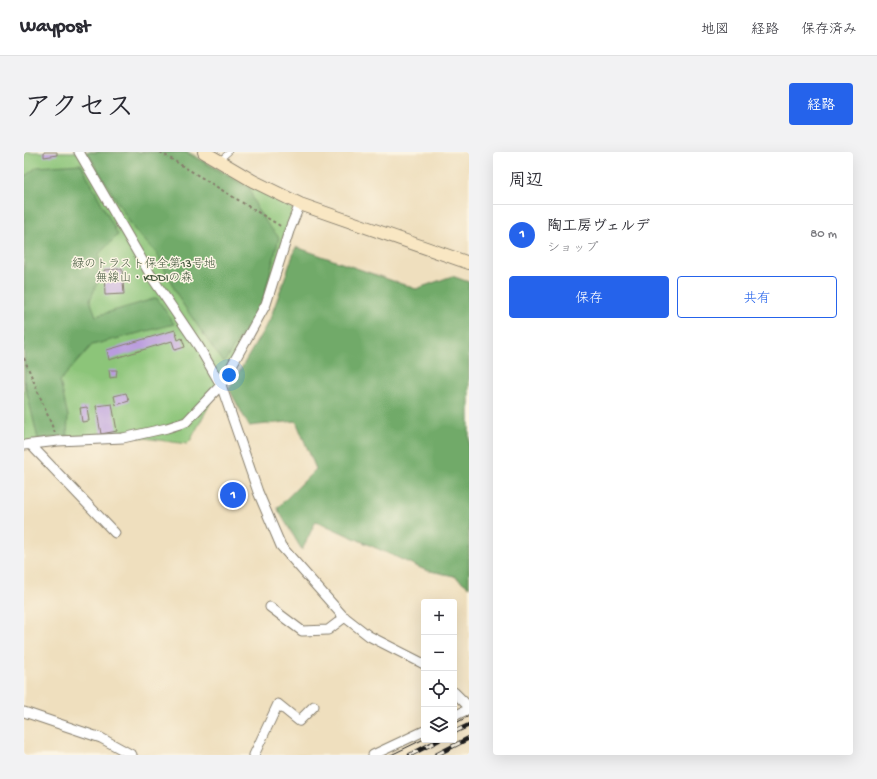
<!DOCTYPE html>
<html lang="ja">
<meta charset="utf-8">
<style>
:root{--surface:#fff;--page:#f2f2f3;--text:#2b2b33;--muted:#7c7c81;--line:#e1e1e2;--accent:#2563eb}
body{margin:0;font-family:"Gochi Hand","Klee One",sans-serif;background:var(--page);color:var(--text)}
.controls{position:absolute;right:12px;bottom:12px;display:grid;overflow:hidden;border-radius:4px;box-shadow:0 4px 16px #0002}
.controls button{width:36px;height:36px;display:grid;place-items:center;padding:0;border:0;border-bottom:1px solid var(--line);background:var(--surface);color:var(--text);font:20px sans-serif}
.you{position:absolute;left:205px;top:223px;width:14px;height:14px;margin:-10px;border:3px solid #fff;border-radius:50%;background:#1a73e8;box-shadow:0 0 0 6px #1a73e833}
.badge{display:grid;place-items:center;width:26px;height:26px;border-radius:50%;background:var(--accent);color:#fff;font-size:13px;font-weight:700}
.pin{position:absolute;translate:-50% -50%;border:2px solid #fff;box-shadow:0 1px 4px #0006}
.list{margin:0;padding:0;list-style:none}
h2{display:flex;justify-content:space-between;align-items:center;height:52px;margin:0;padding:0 16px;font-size:17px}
h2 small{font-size:13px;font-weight:400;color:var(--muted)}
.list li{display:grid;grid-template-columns:26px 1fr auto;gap:12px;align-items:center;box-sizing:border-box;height:60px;padding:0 16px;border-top:1px solid var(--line)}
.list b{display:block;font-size:15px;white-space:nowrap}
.list p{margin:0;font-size:13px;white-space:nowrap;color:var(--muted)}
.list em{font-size:13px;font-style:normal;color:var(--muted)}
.actions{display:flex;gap:8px;padding:12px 16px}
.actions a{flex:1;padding:9px 0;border:1px solid var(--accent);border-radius:4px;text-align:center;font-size:14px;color:var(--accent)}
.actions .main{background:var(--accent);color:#fff}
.icon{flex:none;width:22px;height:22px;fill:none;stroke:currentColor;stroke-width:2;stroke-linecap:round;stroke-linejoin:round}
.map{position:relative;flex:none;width:445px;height:603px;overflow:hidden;border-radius:4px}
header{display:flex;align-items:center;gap:24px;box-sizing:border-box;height:56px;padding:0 20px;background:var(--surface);border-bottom:1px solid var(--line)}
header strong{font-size:19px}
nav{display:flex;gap:22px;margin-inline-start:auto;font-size:14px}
.intro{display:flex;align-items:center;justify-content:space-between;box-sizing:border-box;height:96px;padding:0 24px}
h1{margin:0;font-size:28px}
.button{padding:10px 18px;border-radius:4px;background:var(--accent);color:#fff;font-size:14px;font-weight:700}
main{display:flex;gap:24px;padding:0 24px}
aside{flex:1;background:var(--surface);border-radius:4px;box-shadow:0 4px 16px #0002}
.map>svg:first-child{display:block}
.green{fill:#8cc579;stroke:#54704a}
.forest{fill:#71aa69;stroke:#466342}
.building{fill:#b99cde}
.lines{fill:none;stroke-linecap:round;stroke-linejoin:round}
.lane-casing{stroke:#867e6d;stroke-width:6}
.street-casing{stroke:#867e6d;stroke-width:11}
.secondary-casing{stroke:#867e6d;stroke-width:14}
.path{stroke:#867e6d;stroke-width:2;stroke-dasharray:3 3;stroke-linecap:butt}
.lane{stroke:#fff;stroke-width:4.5}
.street{stroke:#fff;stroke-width:9}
.secondary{stroke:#f9e7c3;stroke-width:12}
.tram{stroke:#1c1c1c;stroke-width:1}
.rail-casing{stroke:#1c1c1c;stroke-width:4.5}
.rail{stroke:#fcf5e5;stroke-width:3;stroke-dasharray:9;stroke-linecap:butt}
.labels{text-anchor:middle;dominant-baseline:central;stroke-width:3;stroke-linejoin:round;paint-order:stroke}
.park-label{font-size:12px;fill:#43573d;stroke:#fcf5e5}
</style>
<header>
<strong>Waypost</strong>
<nav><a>地図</a><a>経路</a><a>保存済み</a></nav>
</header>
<div class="intro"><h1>アクセス</h1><a class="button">経路</a></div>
<main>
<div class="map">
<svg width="445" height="603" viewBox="0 0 445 603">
<rect width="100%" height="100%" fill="#fcf5e5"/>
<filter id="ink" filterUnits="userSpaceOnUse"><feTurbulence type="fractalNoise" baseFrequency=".025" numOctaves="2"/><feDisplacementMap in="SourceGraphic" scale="8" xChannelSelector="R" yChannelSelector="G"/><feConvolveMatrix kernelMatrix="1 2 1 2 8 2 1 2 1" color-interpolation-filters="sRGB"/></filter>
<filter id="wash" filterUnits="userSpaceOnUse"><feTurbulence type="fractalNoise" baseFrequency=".012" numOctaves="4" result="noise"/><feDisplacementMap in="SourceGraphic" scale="16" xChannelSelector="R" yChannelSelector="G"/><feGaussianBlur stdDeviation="0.9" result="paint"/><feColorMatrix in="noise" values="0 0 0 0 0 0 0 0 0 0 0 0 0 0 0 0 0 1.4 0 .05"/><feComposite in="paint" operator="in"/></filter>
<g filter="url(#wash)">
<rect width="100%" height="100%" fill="#efdfbe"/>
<path class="green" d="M0 0H164L269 57 241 150 166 289 163 292 99 283 0 292Z"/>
<path class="forest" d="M63 0H161L226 37C231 57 241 71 255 85L239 150 200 210 191 199 156 148 133 102 110 77Z
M57 12 94 83 75 102V127L66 148 72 164 133 146 150 172 68 193 36 229 44 264 43 284 14 287 0 228V25L13 15Z
M272 95 392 137 428 124 445 130V435L430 424 401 418 292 369 278 398 253 356 292 317 272 269 225 274 205 237 246 167Z"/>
<g id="blocks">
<path class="building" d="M20 0H33V3L20 5Z
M98 117 100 142 81 143 80 118Z
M151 178 154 188 158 186 161 195 151 198 148 189 85 208 83 198Z
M85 218H93L92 225 86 226Z
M102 241 105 249 92 253 90 244Z
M88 252 93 279 77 282 72 254Z
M63 255 65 269 58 270 56 256Z
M206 335 218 348 213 352 200 338Z"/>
</g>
</g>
<g filter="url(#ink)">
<use href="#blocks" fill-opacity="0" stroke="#867e6d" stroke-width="1"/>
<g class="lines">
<g class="lane-casing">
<path id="lane" d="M196 8 205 0"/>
</g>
<g class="street-casing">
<path id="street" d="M55 0 129 127 175 195 197 233 234 340 257 394 318 463 345 484 400 512
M6 292 91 381
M0 293 34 289 99 286 143 276 162 270 197 233 242 152 265 79 276 52
M246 455 278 479 304 478 321 465
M430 540 445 555
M0 560 77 586 108 603
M430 564 445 557
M230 603 254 552 275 569 290 554
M349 603 400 579"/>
</g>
<g class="secondary-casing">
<path id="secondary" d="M180 0 229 29 276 52 445 111"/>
</g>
<path class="path" d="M136 0 258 75
M0 206 31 281"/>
<use href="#lane" class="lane"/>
<use href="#street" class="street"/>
<use href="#secondary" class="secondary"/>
<path class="tram" d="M430 572 445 564
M367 603 400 587"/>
<g class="rail-casing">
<path id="rail" d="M430 580 445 573
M386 603 415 588
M412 603 445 586"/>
</g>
<use href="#rail" class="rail"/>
</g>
</g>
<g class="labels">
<g class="park-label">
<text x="120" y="113">緑のトラスト保全第13号地<tspan x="120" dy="14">無線山・KDDIの森</tspan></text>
</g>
</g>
</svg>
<div class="controls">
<button>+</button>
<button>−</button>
<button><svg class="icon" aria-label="locate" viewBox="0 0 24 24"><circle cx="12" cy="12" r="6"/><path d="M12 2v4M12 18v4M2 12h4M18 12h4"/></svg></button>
<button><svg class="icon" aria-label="layers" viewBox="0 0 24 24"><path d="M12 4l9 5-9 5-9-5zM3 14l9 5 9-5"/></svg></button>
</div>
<div class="you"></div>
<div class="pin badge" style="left:209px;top:343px">1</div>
</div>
<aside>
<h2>周辺<small></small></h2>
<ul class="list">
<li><span class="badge">1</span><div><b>陶工房ヴェルデ</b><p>ショップ</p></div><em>80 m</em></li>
</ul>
<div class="actions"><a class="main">保存</a><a>共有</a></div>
</aside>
</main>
